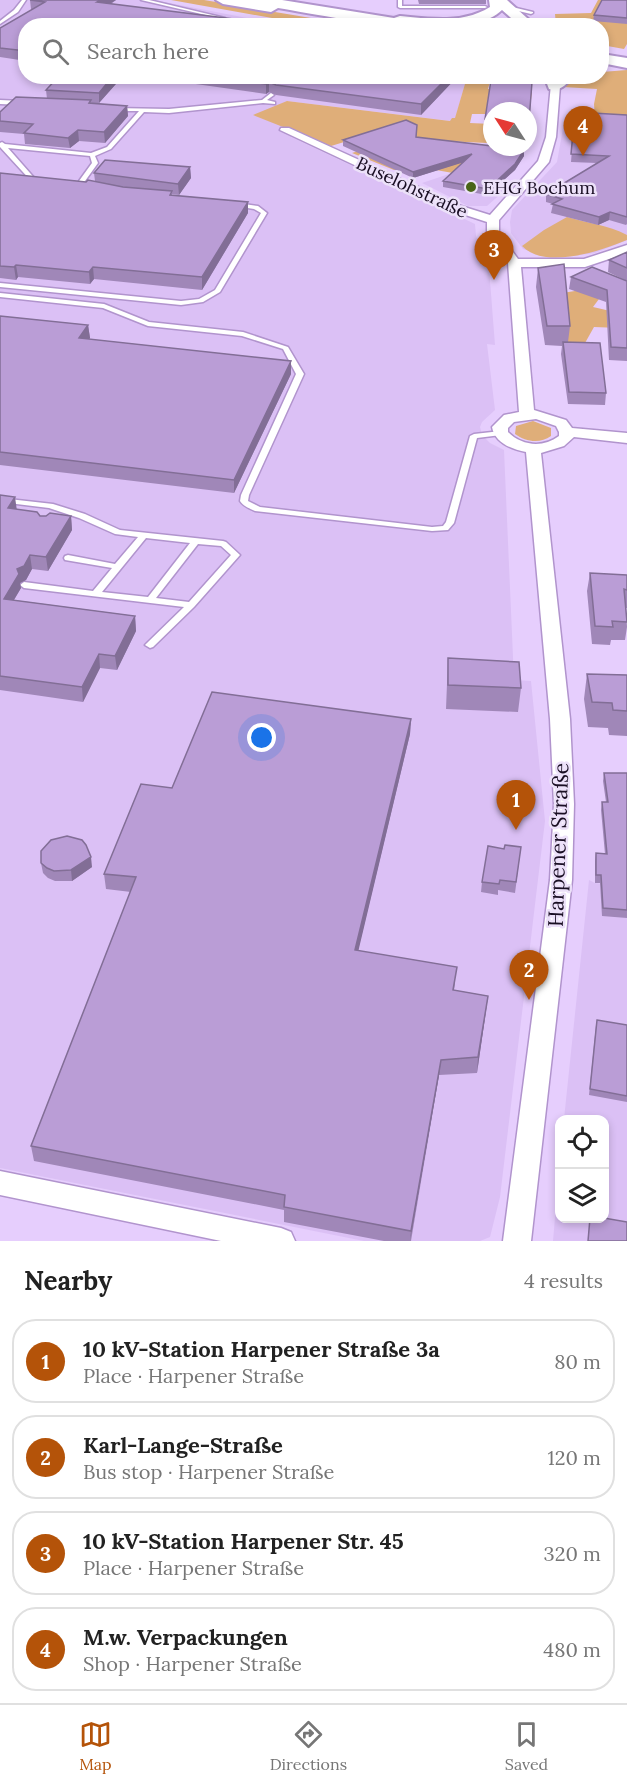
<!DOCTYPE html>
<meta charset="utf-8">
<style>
:root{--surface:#fff;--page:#f6f6f6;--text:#222;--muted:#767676;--line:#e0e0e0;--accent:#b45309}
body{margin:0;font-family:Lora,serif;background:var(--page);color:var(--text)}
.controls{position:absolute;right:18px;bottom:18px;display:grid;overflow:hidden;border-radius:12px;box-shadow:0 3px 9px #0003}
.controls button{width:54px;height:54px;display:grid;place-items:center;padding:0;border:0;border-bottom:2px solid var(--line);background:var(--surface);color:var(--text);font:30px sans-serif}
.compass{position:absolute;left:483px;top:102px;width:54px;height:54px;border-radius:50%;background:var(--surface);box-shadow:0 3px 9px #0003;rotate:306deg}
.you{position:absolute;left:262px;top:738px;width:21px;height:21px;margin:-15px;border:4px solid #fff;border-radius:50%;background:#1a73e8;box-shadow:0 0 0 9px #1a73e833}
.badge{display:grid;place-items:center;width:39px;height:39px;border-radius:50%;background:var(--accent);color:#fff;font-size:20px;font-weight:700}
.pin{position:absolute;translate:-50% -50px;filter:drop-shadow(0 2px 3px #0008)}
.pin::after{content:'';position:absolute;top:32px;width:21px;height:18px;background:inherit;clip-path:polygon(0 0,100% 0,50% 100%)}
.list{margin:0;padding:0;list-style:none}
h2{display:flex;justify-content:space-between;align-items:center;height:78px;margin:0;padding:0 24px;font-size:26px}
h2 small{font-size:20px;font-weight:400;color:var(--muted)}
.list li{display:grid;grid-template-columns:39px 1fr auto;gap:18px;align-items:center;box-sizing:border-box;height:84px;margin:0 12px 12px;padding:0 12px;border:2px solid var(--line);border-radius:24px}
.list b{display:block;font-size:22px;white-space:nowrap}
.list p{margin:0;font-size:20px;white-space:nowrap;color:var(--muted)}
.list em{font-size:20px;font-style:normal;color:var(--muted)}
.icon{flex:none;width:33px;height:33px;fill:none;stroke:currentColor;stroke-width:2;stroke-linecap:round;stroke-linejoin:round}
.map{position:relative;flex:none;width:627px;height:1241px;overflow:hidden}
.search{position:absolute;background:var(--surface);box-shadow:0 3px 9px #0003;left:18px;right:18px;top:18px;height:66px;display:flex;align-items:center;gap:15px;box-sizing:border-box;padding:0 21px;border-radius:24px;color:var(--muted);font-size:22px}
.sheet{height:462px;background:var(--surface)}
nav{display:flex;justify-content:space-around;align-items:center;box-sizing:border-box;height:84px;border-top:2px solid var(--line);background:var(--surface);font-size:16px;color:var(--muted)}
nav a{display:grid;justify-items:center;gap:3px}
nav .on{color:var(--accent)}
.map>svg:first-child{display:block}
.built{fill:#dbc0f5}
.green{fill:#dfae79}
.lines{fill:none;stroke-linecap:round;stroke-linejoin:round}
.service-casing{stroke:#b194cd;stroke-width:3}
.minor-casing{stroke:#b194cd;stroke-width:3}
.trunk-casing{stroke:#b194cd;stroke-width:4}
.service{fill:#fff;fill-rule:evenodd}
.minor{fill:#fff;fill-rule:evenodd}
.trunk{fill:#fff;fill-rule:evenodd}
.wall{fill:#a087b8}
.shaded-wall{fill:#826e96}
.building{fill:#ba9dd6;stroke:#826e96;stroke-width:1.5}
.poi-dot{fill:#496517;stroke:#ece1f9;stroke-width:2}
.labels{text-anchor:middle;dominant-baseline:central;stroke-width:5;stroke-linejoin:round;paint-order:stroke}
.far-street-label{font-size:18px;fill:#190e23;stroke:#ece1f9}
.far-poi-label{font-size:18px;fill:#190e23;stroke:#ece1f9;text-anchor:start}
.street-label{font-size:21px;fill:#190e23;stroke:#ece1f9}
</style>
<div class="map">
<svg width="627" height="1241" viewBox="0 0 627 1241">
<rect width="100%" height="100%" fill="#e6cefd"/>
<path class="built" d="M0 0H154L283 25 26 26V76L467 77 455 119 451 121 287 101 300 133 291 137 475 224 476 236 489 268 495 345 487 344 495 410 482 422 480 427 482 435 490 443 504 450 514 680 531 681 545 821 500 1197 490 1237 480 1241H364L0 1168Z
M565 117 627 119V240L595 253 564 257 544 256 523 249 511 233 510 222 512 210 557 162Z
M452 173 512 184 487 206H468L422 183Z
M589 880 595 883 627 886V1241H553L559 1170 560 1218H604V1120L564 1119Z"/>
<path class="green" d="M171 0H204L353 25H311Z
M598 0H627V44L624 49 602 45V26L556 25 555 14 591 13Z
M627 70V119L595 118 594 104 597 89 563 87C572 75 588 77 602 76V72Z
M467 77H532V83L490 82 488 89 532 91 531 100 488 98 487 106 529 108 492 111V114H472L470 123 492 124V134L487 143 445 141 481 178 436 170 427 173 411 166 394 170 352 153 370 147 354 139 331 146 253 115 287 101 450 121 452 118H455Z
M567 217C587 223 608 225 627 235V240C601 251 545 270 522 246L544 230Z
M581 290 599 299 593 307 619 313 620 328 594 327 585 343 568 346 544 296Z
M533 421 551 428V436C540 444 526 442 515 434L516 426Z"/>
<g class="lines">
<g class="service-casing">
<path id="service" d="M22 0H26L18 12 0 24V21L14 10Z
M141 0H149L225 18 223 19Z
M398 0H402V6H485L487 7 485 8H400L398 7Z
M508 6 533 12V13L531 14 506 8Z
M271 93 274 95 267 100 275 102V104L263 103 169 113 144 112 111 149 95 156 98 163 85 181 88 186 85 188 83 187 79 181 92 163 90 156 8 148 37 181 38 182 35 184 33 183 0 147V143L2 142 5 144 91 153 107 147 139 111H116L113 109 114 108 169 109 262 100Z
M0 100 21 101 24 103 21 105 0 104Z
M237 203 258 206 267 213 220 292 203 302 181 305 0 287V283L181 301 199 299 215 290 261 213 254 209 235 206 234 205Z
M0 293 104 304 149 322 243 332 288 347 304 374 249 495 248 501 260 507 432 527 443 526 446 522 470 436 474 434 501 431 505 433 501 435 477 438 454 523 448 530 432 531 255 511C249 508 244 507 240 501L241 495 296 374 283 349 242 336 148 326 103 308 0 297Z
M0 498 53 504 85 514 120 530 223 541 226 542 240 555 194 607 153 647 150 648 145 645 147 643 184 607 24 588 20 585 24 582 93 591 112 568 65 560 64 558 65 556 68 555 115 564 138 537 115 534 79 518 49 508 0 502ZM146 538 190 543 148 597 102 592ZM198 544 221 546 231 555 189 602 156 598Z"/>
</g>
<g class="minor-casing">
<path id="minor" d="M551 84 560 86 556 137 549 162 499 220V233L518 259H584L627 245V253L585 267H521L534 410 566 420 572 428 627 433V443L574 437 564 446 541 453 570 719 574 804 572 880 531 1241H503L550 880 554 804 550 719 526 452C511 449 495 443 492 427L504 415 519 412 508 263 487 233V222L450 210 280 130 281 128H289L458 205 490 215 538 161 546 137ZM536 419 556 426 559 432V436C543 448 522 446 508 432V428L514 422Z
M0 1171 281 1228 291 1232 295 1241H221L0 1195Z"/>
</g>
<g class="trunk-casing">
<path id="trunk" d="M216 0H282L394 18 400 16C431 19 463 24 490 7L489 0H507L536 26H520L502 10C465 46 327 16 278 8L271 12 223 4Z
M602 54 627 58V68L602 63Z
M544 76H573C566 85 560 92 549 89Z"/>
</g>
<use href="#service" class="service"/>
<use href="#minor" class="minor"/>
<use href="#trunk" class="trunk"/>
</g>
<path class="wall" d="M30 0H116L111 4 26 26V61L0 57V28L32 10 31 9Z
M418 0H486V4H419Z
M598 0H627V24L593 21 594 15 602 0Z
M123 76 99 103H92L127 106 128 116 105 143 79 141 70 148 25 144 24 134 0 132V112L47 99 46 90Z
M139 76H458L421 115 276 95 269 92 266 94Z
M491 80 532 82 529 125 528 111H492V123H485Z
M575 112 627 115V224L626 225 609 220 598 225 551 213 553 204 546 202V194L597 163 571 162Z
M416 137 524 156 515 170 487 195 443 187V181L463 162 413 178 343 146V140Z
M190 167 191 178 179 195 172 194V195L248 202V213L202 290 94 279 90 284 18 277 16 280 0 278V173L86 182 95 181 94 173Z
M627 252V281L608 272 609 260Z
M538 268 570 326 568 342 606 393 605 405 568 404 561 354 562 346 545 345 536 287Z
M571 277 627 281V361L609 360 606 302 569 289Z
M0 316 88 325 90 338 89 339 291 361V374L234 493 0 465Z
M0 495 16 509 40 516H71L72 530 48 571 32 569 26 580 20 583 21 588 14 600 135 616 136 631 117 670 100 668 83 702 0 690Z
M590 573 627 575V608H626L627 627 625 640H611L610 645 592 644 587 591Z
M448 658 521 688 518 712 446 709Z
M587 674 627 675V736L609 735 608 728 588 727 584 699Z
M411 719 410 734 358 950 455 983 454 990 488 996 477 1073 439 1075 411 1241H384L284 1222V1210L34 1161 31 1146 131 892 106 889 104 874 172 788Z
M604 773H627V918L602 916 600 883H595V861L596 853 605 854 601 810 602 802H606L603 781Z
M521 847 515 893 498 890V895L481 892 482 882Z
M41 863 92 867 72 881H55L48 878 43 873Z
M596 1025H627V1102L589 1095Z"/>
<path class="shaded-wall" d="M101 0H116L98 11 97 2Z
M113 76H123L99 103V93Z
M449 76H458L421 115V104Z
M269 82V92L266 94V84Z
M127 106 128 116 105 143 104 132Z
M78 130 79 141 70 148 68 138Z
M524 150V156L515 170 487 195 488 189Z
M472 154 471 160 413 178V172Z
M190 167 191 178 179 195 178 184Z
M248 202V213L202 290V277Z
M610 212 609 220 598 225 599 217Z
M16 265 18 277 16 280 14 267Z
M93 267 94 279 90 284 89 272Z
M88 325 90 338 80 351 79 338Z
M291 361V374L234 493V480Z
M15 497 17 511 8 508Z
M71 516 72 530 48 571 46 557Z
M30 555 32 569 26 580 20 583 21 588 6 613 4 599 17 569Z
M135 616 136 631 117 670 115 656Z
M99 654 100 668 83 702 82 687Z
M411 719 410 734 355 965V950Z
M91 857 92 867 72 881 71 870Z
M488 996 486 1011 477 1073 478 1057Z
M441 1060 439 1075 410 1241 411 1231Z"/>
<path class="building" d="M30 0H101L97 2 291 26H26V51L0 48V28L45 2Z
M602 0H627V18L594 15Z
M59 76H113L99 93 46 90Z
M213 76H449L421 104 276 85 269 82 266 84Z
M491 80 532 82 529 121H528V111H492V120L485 119Z
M16 97 91 100 89 103 127 106 104 132 78 130 68 138 24 133 33 124 0 121V112Z
M575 112 627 115V217L610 212 599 217 552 204 562 199 546 194 609 156 571 154Z
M406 120 417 125 416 137 492 146V147H501L524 150 515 164 488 189 443 181 472 154 413 172 343 140Z
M105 160 190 167 178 184 94 173Z
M0 173 86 182 88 180 123 187 172 191 170 195 248 202 202 277 93 267 89 272 16 265 14 267 0 266Z
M627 252V268L609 260Z
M564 264 570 326H547L538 268Z
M592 267 627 281V348L611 347 607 290 571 277Z
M0 316 88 325 79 338 291 361 234 480 0 452Z
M563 342 600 343 606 393 569 392Z
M0 495 15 497 8 508 37 512 40 516H46L50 513 71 516 46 557 30 555 24 566 17 569 19 574 4 599 135 616 115 656 99 654 82 687 0 676Z
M590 573 627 575V590L624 589 627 622 612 621 613 627 595 626Z
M448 658 519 662 521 688 448 685Z
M587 674 627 675V711L613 710 612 703 592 702Z
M212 692 411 719 355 950 457 967 453 990 488 996 478 1057 441 1060 411 1231 284 1207 285 1195 31 1146 136 877 104 874 141 784 172 788Z
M604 773H627V910L603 908 601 875H596V853L607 854 602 802H608Z
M67 836 82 840 86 845 91 857 71 870 54 871 47 868 41 863V851L51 840Z
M505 845 521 847 516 882 500 880 499 884 482 882 488 846 504 849Z
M597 1020 627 1025V1096L590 1089Z
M590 1218H604L627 1222V1241H588Z"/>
<circle class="poi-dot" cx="471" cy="187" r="6"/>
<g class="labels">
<g class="far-street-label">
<text transform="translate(412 187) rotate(25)">Buselohstraße</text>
</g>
<g class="far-poi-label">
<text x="483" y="187">EHG Bochum</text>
</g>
<g class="street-label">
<text transform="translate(558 845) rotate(-88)">Harpener Straße</text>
</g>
</g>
</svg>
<div class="controls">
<button><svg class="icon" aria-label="locate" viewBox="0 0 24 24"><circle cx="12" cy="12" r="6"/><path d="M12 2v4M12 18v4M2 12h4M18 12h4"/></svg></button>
<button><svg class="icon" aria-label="layers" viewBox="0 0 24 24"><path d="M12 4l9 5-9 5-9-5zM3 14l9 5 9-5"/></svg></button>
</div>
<svg class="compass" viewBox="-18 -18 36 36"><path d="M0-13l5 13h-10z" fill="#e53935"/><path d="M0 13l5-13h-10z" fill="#767676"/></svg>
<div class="you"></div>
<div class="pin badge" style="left:516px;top:830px">1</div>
<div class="pin badge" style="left:529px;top:1000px">2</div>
<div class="pin badge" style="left:494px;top:280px">3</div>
<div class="pin badge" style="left:583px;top:156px">4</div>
<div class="search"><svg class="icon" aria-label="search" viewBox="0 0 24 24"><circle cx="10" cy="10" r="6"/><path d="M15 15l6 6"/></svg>Search here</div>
</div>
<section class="sheet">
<h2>Nearby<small>4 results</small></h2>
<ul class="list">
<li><span class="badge">1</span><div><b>10 kV-Station Harpener Straße 3a</b><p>Place · Harpener Straße</p></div><em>80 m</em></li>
<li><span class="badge">2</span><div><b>Karl-Lange-Straße</b><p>Bus stop · Harpener Straße</p></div><em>120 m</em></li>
<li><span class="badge">3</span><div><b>10 kV-Station Harpener Str. 45</b><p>Place · Harpener Straße</p></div><em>320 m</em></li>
<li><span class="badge">4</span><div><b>M.w. Verpackungen</b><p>Shop · Harpener Straße</p></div><em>480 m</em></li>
</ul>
</section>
<nav>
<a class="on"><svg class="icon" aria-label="map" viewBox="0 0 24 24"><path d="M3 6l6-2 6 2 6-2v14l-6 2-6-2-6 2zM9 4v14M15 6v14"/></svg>Map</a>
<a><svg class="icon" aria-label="directions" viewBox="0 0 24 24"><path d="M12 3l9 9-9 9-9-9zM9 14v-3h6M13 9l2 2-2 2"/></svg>Directions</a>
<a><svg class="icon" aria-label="saved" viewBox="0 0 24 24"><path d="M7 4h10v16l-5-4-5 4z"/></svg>Saved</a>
</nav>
